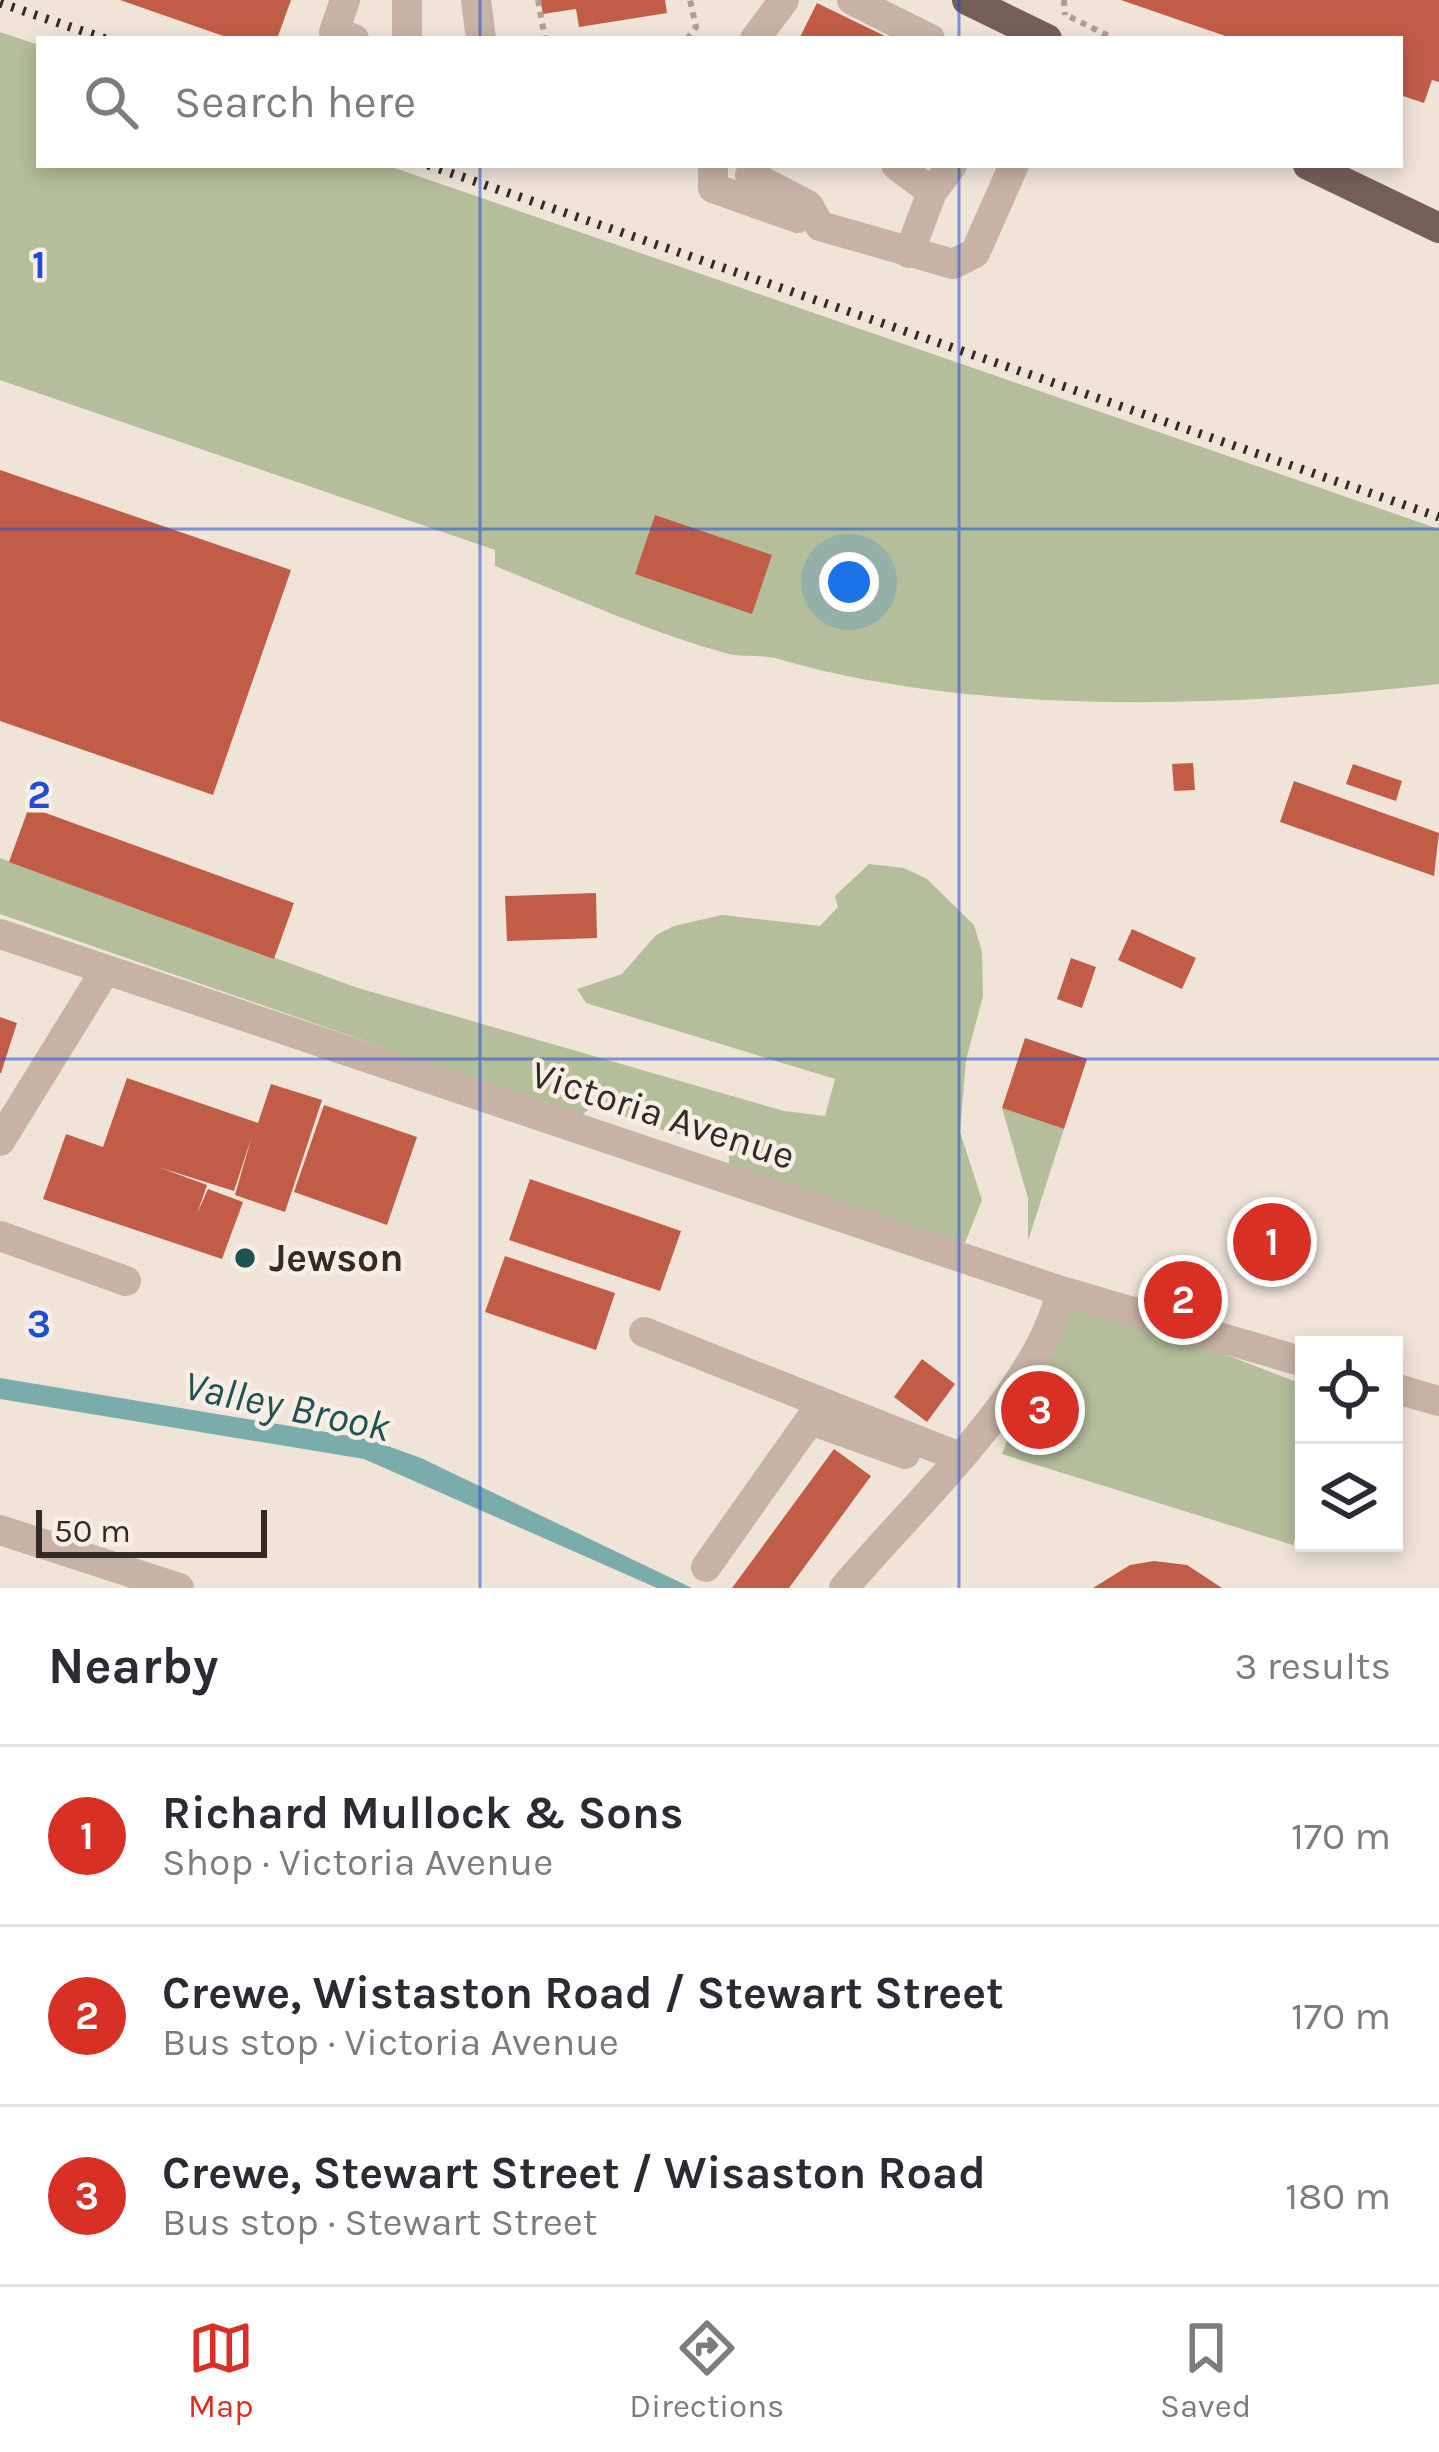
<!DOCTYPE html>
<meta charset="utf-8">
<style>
:root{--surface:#fff;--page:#f7f7f7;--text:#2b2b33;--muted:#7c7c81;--line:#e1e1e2;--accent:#d93025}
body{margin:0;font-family:Karla,sans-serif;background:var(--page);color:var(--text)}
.controls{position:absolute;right:36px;bottom:36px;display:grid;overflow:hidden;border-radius:0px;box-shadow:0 6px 18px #0003}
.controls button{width:108px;height:108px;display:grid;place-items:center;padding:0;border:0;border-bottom:3px solid var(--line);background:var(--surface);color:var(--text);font:60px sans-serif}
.scale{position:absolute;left:36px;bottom:30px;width:231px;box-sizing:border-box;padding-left:12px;border:6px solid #342a26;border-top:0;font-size:33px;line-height:42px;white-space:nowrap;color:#342a26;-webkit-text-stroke:9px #f8eee5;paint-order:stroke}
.you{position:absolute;left:849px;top:582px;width:42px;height:42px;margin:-30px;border:9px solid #fff;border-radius:50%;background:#1a73e8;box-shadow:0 0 0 18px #1a73e833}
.badge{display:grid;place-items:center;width:78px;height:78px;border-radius:50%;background:var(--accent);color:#fff;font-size:39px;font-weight:700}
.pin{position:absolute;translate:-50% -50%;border:6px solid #fff;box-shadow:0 3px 12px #0006}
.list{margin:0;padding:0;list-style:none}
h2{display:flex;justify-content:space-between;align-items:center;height:156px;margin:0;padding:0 48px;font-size:51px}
h2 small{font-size:39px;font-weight:400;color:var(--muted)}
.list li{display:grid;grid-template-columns:78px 1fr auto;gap:36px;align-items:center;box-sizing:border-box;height:180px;padding:0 48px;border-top:3px solid var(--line)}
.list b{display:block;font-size:45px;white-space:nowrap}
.list p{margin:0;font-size:39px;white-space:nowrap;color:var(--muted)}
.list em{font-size:39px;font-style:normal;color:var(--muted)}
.icon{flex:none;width:66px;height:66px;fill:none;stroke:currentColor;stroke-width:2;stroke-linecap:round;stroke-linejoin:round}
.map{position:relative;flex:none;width:1439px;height:1588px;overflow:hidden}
.search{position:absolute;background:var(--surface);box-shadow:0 6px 18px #0003;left:36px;right:36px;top:36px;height:132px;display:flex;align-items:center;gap:30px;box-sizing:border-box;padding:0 42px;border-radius:0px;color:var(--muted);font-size:45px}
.sheet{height:696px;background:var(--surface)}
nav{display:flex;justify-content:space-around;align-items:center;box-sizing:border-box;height:168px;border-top:3px solid var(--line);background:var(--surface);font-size:33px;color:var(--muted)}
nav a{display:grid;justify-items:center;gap:6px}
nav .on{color:var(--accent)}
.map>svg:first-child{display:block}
.green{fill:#b4be9a}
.water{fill:#79acab}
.building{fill:#c15d46}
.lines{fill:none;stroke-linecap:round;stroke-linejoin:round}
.path{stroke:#b39d90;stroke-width:6;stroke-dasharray:6 6;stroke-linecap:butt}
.minor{stroke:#c7b3a6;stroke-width:30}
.major{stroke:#756058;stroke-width:30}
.rail{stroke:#342a26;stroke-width:9;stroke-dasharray:3 9;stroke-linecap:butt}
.grid{fill:none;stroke:#1d4ed8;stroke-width:3;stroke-opacity:0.55}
.poi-dot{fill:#1e5253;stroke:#f8eee5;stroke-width:4.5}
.labels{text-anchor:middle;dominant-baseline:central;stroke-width:9;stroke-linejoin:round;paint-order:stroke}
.street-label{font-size:39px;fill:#342a26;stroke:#f8eee5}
.poi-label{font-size:39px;font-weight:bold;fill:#342a26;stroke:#f8eee5;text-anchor:start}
.water-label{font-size:42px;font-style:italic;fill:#1e5253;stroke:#f8eee5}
.grid-label{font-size:39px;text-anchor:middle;font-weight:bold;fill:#1d4ed8;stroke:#f8eee5;stroke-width:9;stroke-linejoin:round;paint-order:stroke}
</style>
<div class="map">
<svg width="1439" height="1588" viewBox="0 0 1439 1588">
<rect width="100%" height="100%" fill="#f0e4d9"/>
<path class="green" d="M0 32 39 45V165H386L1439 529V684C1235 707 976 717 779 659 762 654 742 658 725 653 646 631 571 596 495 566V550L0 380Z
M0 858 358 988 784 1111 825 1116 835 1079 586 1003 577 989 622 974 656 935 674 926 722 915 820 926 838 907 835 896 869 864 904 868 927 879 974 925 982 952 983 996 966 1060 960 1132 982 1200 965 1243 729 1165V1146L658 1129 594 1105 581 1116 0 914Z
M1002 1108 1064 1129 1028 1241V1198Z
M1061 1291 1304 1385V1508L1293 1545 1002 1454Z"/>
<path class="water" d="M0 1378 368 1439 421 1458 692 1588H657L364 1459 0 1399Z"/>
<path class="building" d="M120 0H291L277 39H232Z
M540 0H665L667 13 579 27 576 9 543 14Z
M1121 0H1439V82L1432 80 1424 103 1400 95V39H1234Z
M817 3 891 39H799Z
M0 470 291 570 213 795 0 721Z
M655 515 772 555 752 614 635 574Z
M1193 763 1195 790 1174 791 1172 764Z
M1353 764 1402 781 1396 801 1346 784Z
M1294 781 1439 833 1434 876 1280 822Z
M29 807 294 903 274 959 9 862Z
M596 893 597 938 507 941 505 896Z
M1132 929 1196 958 1182 989 1118 960Z
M1071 958 1096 967 1082 1008 1057 999Z
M0 1017 17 1023 1 1073H0Z
M1025 1038 1087 1059 1064 1129 1002 1108Z
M127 1078 258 1123 271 1084 322 1100 285 1212 235 1195 252 1136 234 1191 158 1167 207 1185 197 1214 208 1189 243 1202 222 1259 43 1199 66 1134 103 1147Z
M324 1105 417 1137 387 1225 294 1192Z
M530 1179 681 1231 660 1291 509 1240Z
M505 1256 615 1293 596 1350 485 1312Z
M922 1359 955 1384 927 1422 894 1397Z
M834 1449 871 1476 789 1588H732Z
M1154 1561 1187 1565 1222 1588H1093L1130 1565Z"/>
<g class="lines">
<path class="path" d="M538 0 545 39
M1064 0 1065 15
M1070 17 1115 39
M687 39 696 27 690 0"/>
<path class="minor" d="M345 0 334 32 354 39
M407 0V39
M476 0 481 39
M852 0 930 39
M755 39 784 0
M713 165V188L798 218
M756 165 750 175 808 205 820 226 953 264 975 253 1014 165
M896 165 932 192 909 253
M932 192 952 165
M0 934 1061 1291 1304 1362
M0 1141 105 971
M0 1236 126 1281
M644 1332 957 1456
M1394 1388 1439 1401
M0 1530 179 1588
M706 1567 810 1420 905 1454
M844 1588C911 1508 1040 1390 1061 1291"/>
<path class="major" d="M967 0 1047 39
M1308 165 1439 228"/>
<path class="rail" d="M0 3 106 39
M428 165 1439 517"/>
</g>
<path class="grid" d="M480 0V39M959 0V39M480 165V1588M959 165V1588M0 529H1439M0 1059H1439"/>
<circle class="poi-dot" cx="245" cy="1258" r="12"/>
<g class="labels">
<g class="street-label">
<text transform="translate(663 1115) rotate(18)">Victoria Avenue</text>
</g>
<g class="poi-label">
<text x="269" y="1258">Jewson</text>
</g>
<g class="water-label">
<text transform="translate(287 1406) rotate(12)">Valley Brook</text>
</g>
</g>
<g class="grid-label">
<text x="39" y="278">1</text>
<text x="39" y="808">2</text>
<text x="39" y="1337">3</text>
</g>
</svg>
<div class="controls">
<button><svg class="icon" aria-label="locate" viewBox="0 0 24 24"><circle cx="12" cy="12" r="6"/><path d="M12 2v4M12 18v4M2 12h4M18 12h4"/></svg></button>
<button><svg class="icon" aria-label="layers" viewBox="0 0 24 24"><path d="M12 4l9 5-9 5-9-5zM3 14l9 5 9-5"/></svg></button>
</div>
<div class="scale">50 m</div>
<div class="you"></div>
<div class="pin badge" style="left:1272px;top:1242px">1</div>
<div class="pin badge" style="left:1183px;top:1300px">2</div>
<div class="pin badge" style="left:1040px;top:1410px">3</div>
<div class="search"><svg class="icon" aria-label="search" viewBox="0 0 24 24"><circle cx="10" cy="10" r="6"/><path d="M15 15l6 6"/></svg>Search here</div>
</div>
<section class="sheet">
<h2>Nearby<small>3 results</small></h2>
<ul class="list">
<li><span class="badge">1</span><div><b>Richard Mullock &amp; Sons</b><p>Shop · Victoria Avenue</p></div><em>170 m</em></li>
<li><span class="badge">2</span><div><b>Crewe, Wistaston Road / Stewart Street</b><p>Bus stop · Victoria Avenue</p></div><em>170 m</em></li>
<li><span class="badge">3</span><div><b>Crewe, Stewart Street / Wisaston Road</b><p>Bus stop · Stewart Street</p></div><em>180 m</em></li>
</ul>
</section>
<nav>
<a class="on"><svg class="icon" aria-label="map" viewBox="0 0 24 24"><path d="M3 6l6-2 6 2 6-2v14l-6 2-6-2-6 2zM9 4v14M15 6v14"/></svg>Map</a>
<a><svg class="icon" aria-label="directions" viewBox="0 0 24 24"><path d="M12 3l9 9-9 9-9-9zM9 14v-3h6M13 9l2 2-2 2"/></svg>Directions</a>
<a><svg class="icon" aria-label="saved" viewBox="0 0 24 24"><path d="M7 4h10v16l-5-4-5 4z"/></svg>Saved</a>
</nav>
